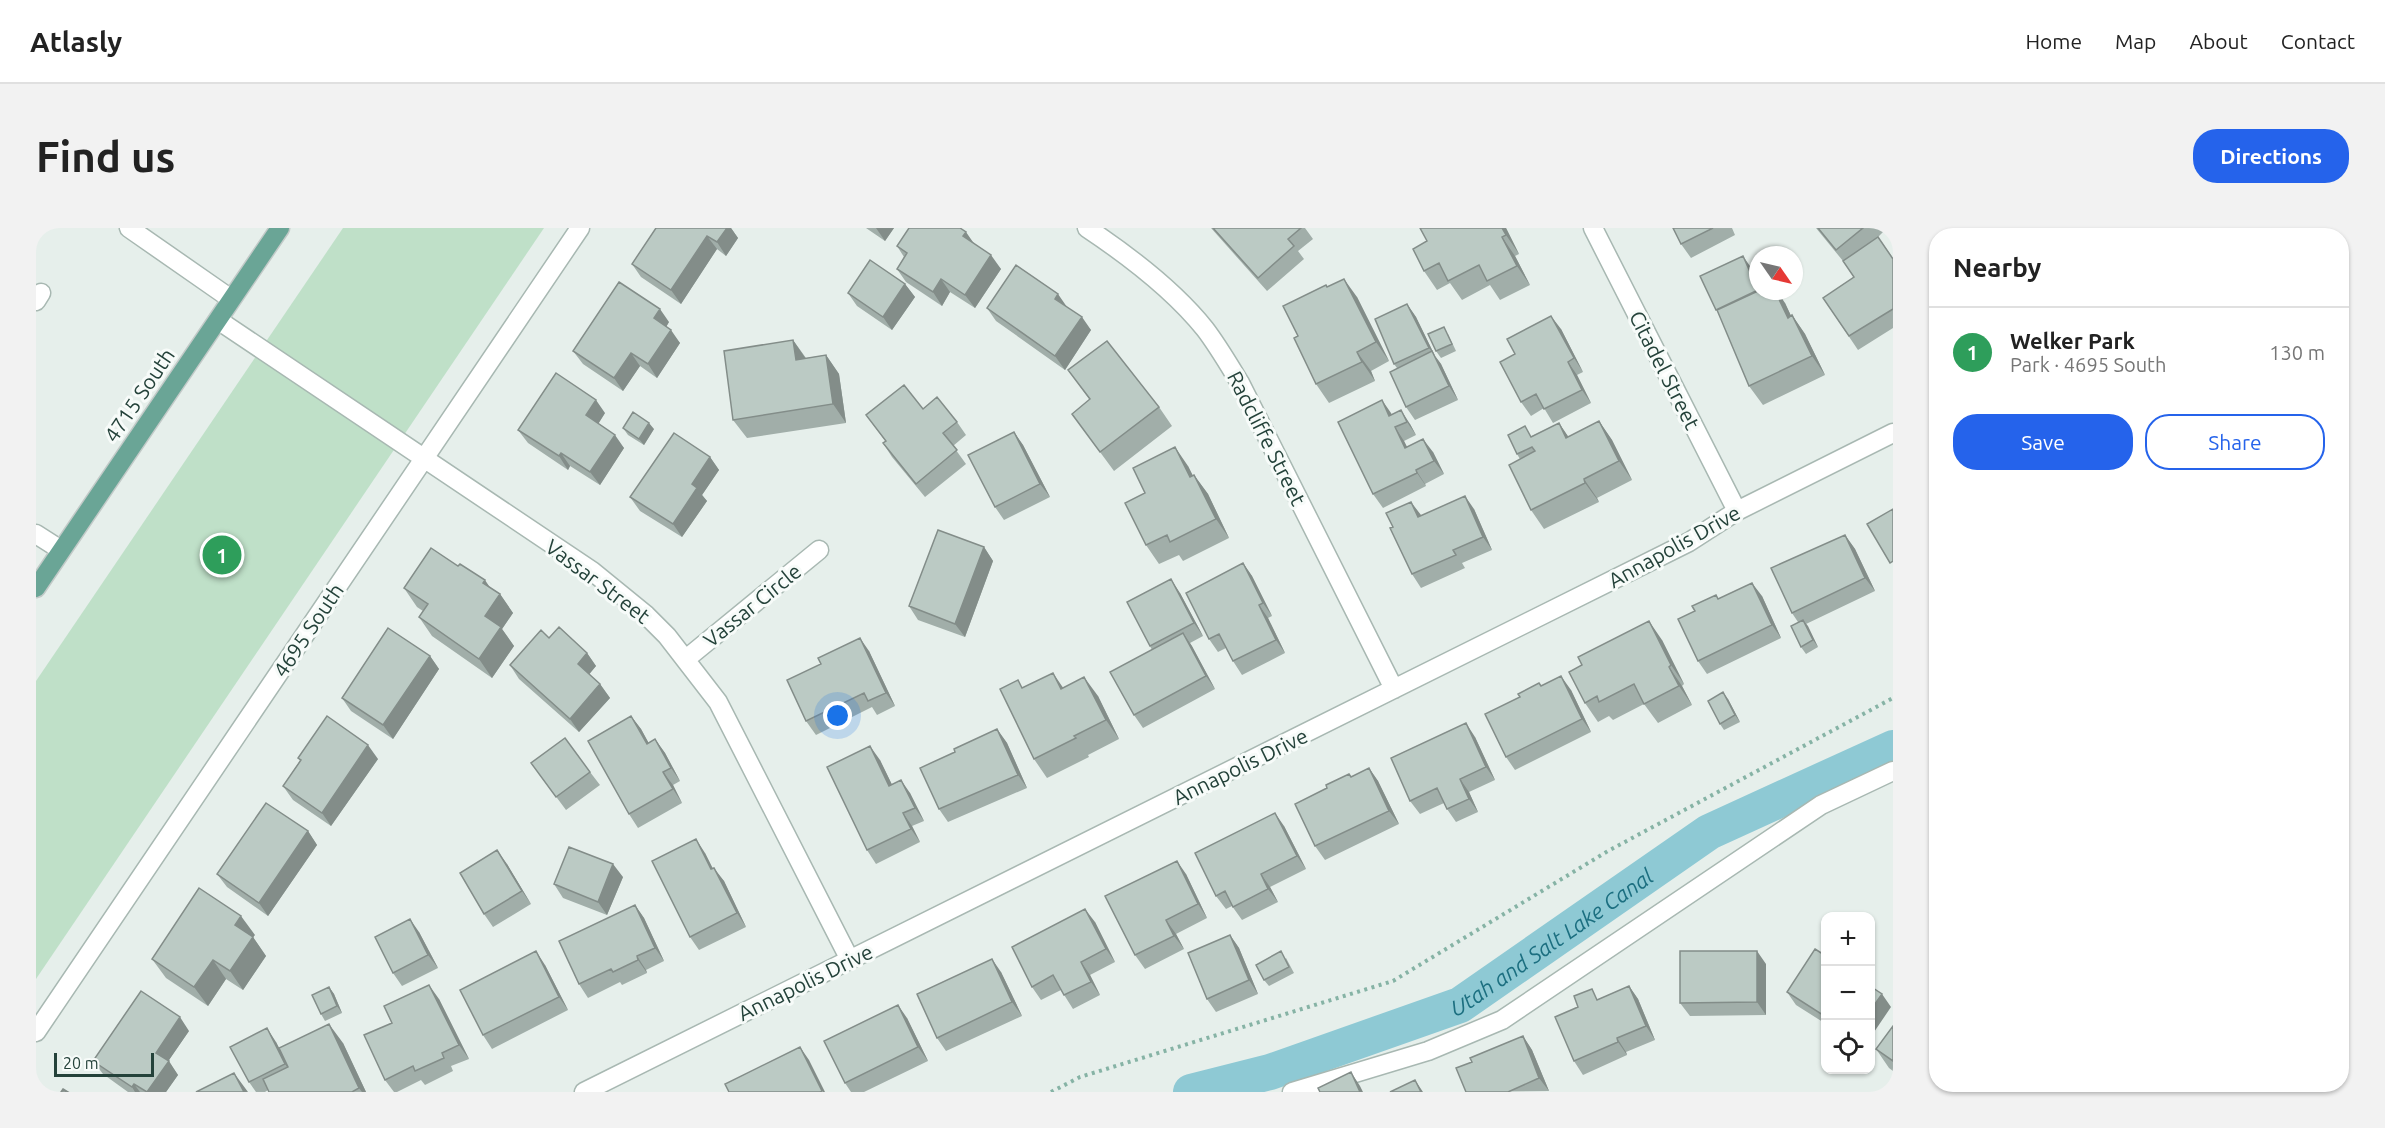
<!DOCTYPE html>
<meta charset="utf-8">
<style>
:root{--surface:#fff;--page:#f2f2f2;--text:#222;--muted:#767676;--line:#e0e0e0;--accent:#2563eb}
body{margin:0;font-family:Ubuntu,sans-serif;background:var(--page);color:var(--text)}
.controls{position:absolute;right:18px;bottom:18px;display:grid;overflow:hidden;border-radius:12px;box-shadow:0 2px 4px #0004}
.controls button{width:54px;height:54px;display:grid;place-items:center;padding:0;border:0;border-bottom:2px solid var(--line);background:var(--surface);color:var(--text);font:30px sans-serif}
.compass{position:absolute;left:1713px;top:18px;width:54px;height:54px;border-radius:50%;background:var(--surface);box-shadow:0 2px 4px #0004;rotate:124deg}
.scale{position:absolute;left:18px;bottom:15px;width:100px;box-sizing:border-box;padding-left:6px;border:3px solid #24423a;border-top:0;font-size:16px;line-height:21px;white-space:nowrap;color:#24423a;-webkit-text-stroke:4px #f7fbf9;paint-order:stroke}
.you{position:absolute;left:802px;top:488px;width:21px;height:21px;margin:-15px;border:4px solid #fff;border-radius:50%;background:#1a73e8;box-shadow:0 0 0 9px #1a73e833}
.badge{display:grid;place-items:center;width:39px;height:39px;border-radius:50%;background:var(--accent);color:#fff;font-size:20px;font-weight:700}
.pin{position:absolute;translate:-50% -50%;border:3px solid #fff;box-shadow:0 2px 6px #0006}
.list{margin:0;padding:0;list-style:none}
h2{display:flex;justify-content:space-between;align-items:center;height:78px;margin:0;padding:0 24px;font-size:26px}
h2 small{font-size:20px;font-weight:400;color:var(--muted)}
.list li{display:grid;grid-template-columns:39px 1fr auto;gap:18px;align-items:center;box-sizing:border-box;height:90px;padding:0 24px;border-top:2px solid var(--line)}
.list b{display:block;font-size:22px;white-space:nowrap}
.list p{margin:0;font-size:20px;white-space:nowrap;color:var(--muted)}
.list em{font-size:20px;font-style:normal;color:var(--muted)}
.actions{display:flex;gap:12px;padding:18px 24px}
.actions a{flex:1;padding:14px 0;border:2px solid var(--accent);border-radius:24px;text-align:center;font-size:21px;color:var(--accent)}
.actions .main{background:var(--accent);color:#fff}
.icon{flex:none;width:33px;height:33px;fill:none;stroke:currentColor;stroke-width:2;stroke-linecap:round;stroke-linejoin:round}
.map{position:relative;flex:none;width:1857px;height:864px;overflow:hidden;border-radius:24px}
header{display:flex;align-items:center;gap:36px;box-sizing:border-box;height:84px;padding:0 30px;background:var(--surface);border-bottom:2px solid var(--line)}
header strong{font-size:28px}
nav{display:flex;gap:33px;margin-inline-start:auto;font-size:21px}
.intro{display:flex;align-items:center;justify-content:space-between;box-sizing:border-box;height:144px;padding:0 36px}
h1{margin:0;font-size:42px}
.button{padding:15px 27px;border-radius:24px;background:var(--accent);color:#fff;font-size:21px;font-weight:700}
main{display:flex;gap:36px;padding:0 36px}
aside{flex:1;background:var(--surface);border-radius:24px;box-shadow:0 2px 4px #0004}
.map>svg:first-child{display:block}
.green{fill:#bfe0c8}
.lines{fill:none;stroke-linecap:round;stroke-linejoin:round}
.canal{stroke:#8ec9d4;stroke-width:36}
.minor-casing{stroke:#a8b8b2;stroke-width:21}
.major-casing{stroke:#c2cac8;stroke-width:21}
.path{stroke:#86b3a5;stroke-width:4;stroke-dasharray:3 4.5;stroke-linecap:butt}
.minor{stroke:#fff;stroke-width:18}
.major{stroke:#6aa596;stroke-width:18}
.wall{fill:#a1aea9}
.shaded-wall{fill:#838d89}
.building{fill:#bbcac4;stroke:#838d89;stroke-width:1.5}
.labels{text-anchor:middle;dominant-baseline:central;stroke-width:6;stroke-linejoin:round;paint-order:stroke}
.street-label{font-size:21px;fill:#24423a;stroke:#f7fbf9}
.water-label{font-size:22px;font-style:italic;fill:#1c6f80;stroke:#f7fbf9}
</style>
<header>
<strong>Atlasly</strong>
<nav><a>Home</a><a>Map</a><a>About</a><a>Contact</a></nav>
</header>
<div class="intro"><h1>Find us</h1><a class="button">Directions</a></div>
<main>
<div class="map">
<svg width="1857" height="864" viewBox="0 0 1857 864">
<rect width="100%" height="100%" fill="#e6efeb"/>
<path class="green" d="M307 0H508L0 751V453Z"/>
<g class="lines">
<path class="canal" id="s1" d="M1155 864 1234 844 1424 777 1673 604 1857 520"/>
<g class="minor-casing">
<path id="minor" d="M93 0 195 71
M1051 0C1093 28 1137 61 1169 101 1182 118 1193 137 1204 155L1358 461
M1557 0 1701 283
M0 73 5 65
M182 92 556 343 610 387 631 408 682 474 814 732
M0 306 25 322
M650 431 783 322
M0 804 544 0
M548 864 1653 314 1701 283 1857 205
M1256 864 1392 823 1466 792 1785 577 1857 543"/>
</g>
<g class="major-casing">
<path id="major" d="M0 360 244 0"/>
</g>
<path class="path" d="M1015 864 1044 849 1357 753 1572 623 1857 470"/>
<use href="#minor" class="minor"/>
<use href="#major" class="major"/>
</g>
<path class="wall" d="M620 0H695L702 10 690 28 681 21 645 76 605 49 596 36Z
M830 0H858L849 13Z
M1175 0H1269L1277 11 1262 23 1268 31 1231 63Z
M1384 0H1470L1483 26 1479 28 1494 57 1464 72 1454 57 1426 72 1414 55 1401 62 1388 43 1391 13Z
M1637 0H1696L1699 7 1655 30 1645 16Z
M1780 0H1846L1848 3 1842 9 1857 30V100L1822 122 1787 70 1818 49 1807 33Z
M938 16 965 41 939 80 914 64 906 78 870 54 861 41 868 29 861 18Z
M1716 41 1722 63 1749 75 1755 88 1756 87 1769 106 1789 147 1727 177 1713 158Z
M869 56 879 69 856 102 821 78 812 65Z
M1291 59 1321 69 1353 133 1335 143 1339 153 1293 175 1280 156 1262 108Z
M1371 76 1380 89 1399 128 1405 136 1422 172 1379 192 1370 179 1361 140 1358 136Z
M1031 79 1055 102 1029 142 960 93 951 80Z
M633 94 630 99 644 115 621 150 604 138 587 163 547 136 537 123Z
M1525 101 1547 144 1541 147 1555 175 1517 195 1508 180 1495 188 1485 174Z
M1412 106 1420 123 1405 130 1400 123Z
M757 112 770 130 790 127 803 146 810 195 711 210 697 192Z
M1032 142 1123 179 1136 198 1078 243 1036 186 1054 172Z
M887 181 921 194 930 207 917 218 930 236 889 269 856 229 847 215 850 214 830 187Z
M569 185 562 196 588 220 564 257 534 238 532 242 492 215 482 202Z
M1356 187 1374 196 1380 207 1368 213 1371 219 1397 224 1408 246 1389 256 1390 258 1347 280 1337 266Z
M1563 193 1576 212 1596 252 1561 270 1563 274 1508 301 1495 282 1484 231 1481 226 1496 208 1523 195 1532 209Z
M587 200 618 201 608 217 592 207Z
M978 204 987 217 1014 269 968 292 959 279Z
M674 229 683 242 666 267 671 273 646 309 604 283 594 269Z
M1152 238 1157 248 1158 247 1172 266 1193 310 1147 333 1143 327 1123 336 1110 317 1109 265Z
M1438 281 1456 322 1426 335 1429 340 1385 360 1376 346 1385 288Z
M1809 307 1819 321 1839 363 1770 396 1782 419 1770 426 1765 419 1762 394 1756 385Z
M948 319 957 333 929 409 882 392 873 378Z
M1207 335 1216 348 1236 388 1232 390 1249 425 1206 447 1197 433 1190 420 1182 424 1173 411Z
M454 359 464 366 477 385 466 401 478 418 456 450 396 408 383 389 387 383 381 379 368 360Z
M1144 365 1167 408 1154 415 1179 461 1107 500 1098 487 1116 422 1114 418Z
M1680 367 1683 371 1726 368 1745 410 1671 446 1662 433 1659 383Z
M513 410 551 425 560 438 553 446 564 456 574 470 543 504 483 451 474 437Z
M1626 412 1648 456 1646 458 1656 477 1622 495 1608 476 1577 492 1573 488 1562 494 1549 475Z
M833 423 859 478 841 487 836 479 780 507 770 493Z
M394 428 403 441 357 511 315 483 306 470Z
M1505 458 1535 462 1555 504 1479 542 1470 529Z
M987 460H1027L1062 468 1083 511 1052 527 1053 529 1011 550 998 531Z
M1692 471 1704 494 1688 502 1684 496Z
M595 488 605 501 613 516 619 511 629 525 644 553 637 557 646 575 602 600 593 586Z
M961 501 971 515 991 560 912 594 903 581 919 524Z
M1439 509 1459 552 1433 564 1442 584 1420 594 1411 581 1408 575 1384 586 1374 573Z
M262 530 342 531 295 598 257 572 247 558 264 533Z
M844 532 856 557 874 565 888 593 876 598 884 614 840 636 831 622Z
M495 535 554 544 564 557 530 582Z
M1333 540 1342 553 1363 596 1289 632 1279 618 1316 549Z
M1248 598 1270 641 1234 659 1242 674 1206 692 1196 678 1190 681 1180 668Z
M272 603 281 617 232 688 191 659 181 646Z
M669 625 677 641 688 653 710 699 663 722 654 709Z
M471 636 495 676 457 699 448 686Z
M1150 646 1171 690 1140 706 1148 721 1109 741 1099 727Z
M587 649 571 687 527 670 518 656Z
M599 677 608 690 628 733 610 742 611 745 586 757 584 754 552 770 543 756Z
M1059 694 1079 734 1054 747 1064 767 1037 781 1025 762 1005 772 996 759Z
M383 704 402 740 366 758 357 745Z
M219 707 217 709 230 728 207 762 190 751 172 778 130 750 116 731Z
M1194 707 1203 720 1222 766 1180 784 1171 771Z
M1790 728V796L1760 777 1751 764Z
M1250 730 1258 745 1233 758 1228 752Z
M1730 736V787L1654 788 1644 775Z
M509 737 532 782 456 821 447 807Z
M965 744 986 788 910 823 901 810Z
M1593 758 1602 771 1619 812 1590 824 1591 827 1547 847 1538 833 1563 771Z
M293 759 298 766 306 785 289 793 285 786Z
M403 771 433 831 415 838 417 843 389 857 385 852 361 864H358L349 852 356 795Z
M871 790 892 833 828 864H815L809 855Z
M1857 798V843L1853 840 1840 821Z
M153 803 132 833 142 847 130 864H92L67 846 57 833Z
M1487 808 1496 822 1513 863 1430 864 1436 834Z
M240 814 243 820 307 815 330 864H233L232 862 229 864H220L213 854Z"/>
<path class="shaded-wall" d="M691 0H695L702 10 690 28 681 14Z
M840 0H858L849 13Z
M1466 0H1470L1483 26 1470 7Z
M930 4 939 17 927 8Z
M671 8 681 21 645 76 635 62Z
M1466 9 1479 28 1494 57 1481 38Z
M955 27 965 41 939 80 929 67Z
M1707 28 1716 41 1722 54V61Z
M905 51 914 64 906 78 897 64Z
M1308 51 1321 69 1353 133 1340 114Z
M869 56 879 69 856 102 847 89Z
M1739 63H1741L1749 75 1765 109 1752 90Z
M1022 66 1031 79 1019 71Z
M1371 76 1380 89 1399 128 1405 136 1422 172 1413 158 1399 128 1393 120Z
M624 81 633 94 627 104 618 90Z
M1756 87 1769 106 1789 147 1776 128Z
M1515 88 1525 101 1547 144 1538 130Z
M1046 89 1055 102 1029 142 1019 128Z
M635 102 644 115 621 150 612 136Z
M757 112 770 131 760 132Z
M1321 124 1335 143 1339 153 1326 134Z
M595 125 604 138 587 163 578 150Z
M790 127 803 146 810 195 797 176Z
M1532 134 1541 147 1555 175 1546 162Z
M560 172 569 185 559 201 550 187Z
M1346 172 1355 185 1361 198 1353 188Z
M1365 182 1374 196 1380 207 1371 194Z
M1563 193 1576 212 1596 252 1583 233Z
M613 195 618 201 608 217 603 211Z
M1523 195 1536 214 1530 210Z
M1359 199 1368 213 1378 233 1369 220Z
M978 204 987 217 1014 269 1004 256Z
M579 207 588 220 564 257 554 244Z
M1387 211 1397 224 1408 246 1398 233Z
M1139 219 1152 238 1167 268 1154 249Z
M525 225 534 238 532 242 523 228Z
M674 229 683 242 666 267 671 273 646 309 637 296 656 256Z
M1380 242 1389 256 1390 258 1381 245Z
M1158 247 1172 266 1193 310 1180 291Z
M1548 251 1561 270 1563 274 1549 255Z
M1429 268 1438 281 1456 322 1447 309Z
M1375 274 1385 287 1392 302 1382 289Z
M1809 307 1819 321 1839 363 1829 350Z
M948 319 957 333 929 409 919 396Z
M1207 335 1216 348 1236 388 1227 375Z
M1135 351 1144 365 1167 408 1158 395Z
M449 352 461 370 464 366 477 385 466 401 478 418 456 450 443 431 449 388 447 355Z
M1716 355 1726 368 1745 410 1736 397Z
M1223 377 1232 390 1249 425 1240 412Z
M1767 392 1772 398 1782 419 1777 412Z
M1613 393 1626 412 1648 456 1635 437Z
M1147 405 1156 418 1179 461 1170 448Z
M824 410 833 423 859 478 850 465Z
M551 425 560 438 551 449 542 436Z
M394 428 403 441 357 511 347 497Z
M1633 439 1646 458 1656 477 1643 458Z
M1017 445 1030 464 1025 461Z
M1525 448 1535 462 1555 504 1546 491Z
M1048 449 1062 468 1083 511 1070 492Z
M564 456 574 470 543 504 534 491Z
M1687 464 1692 471 1704 494 1699 487Z
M595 488 605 501 621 530 611 516Z
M1430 495 1439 509 1459 552 1450 539Z
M961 501 971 515 991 560 982 547Z
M619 511 629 525 644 553 635 540Z
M332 517 342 531 295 598 286 585Z
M834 518 844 532 863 571 853 558Z
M1333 540 1342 553 1363 596 1353 583Z
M627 544 637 557 646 575 637 561Z
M1424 551 1433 564 1442 584 1433 571Z
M865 552 874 565 888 593 879 580Z
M867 585 876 598 884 614 875 601Z
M1239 585 1248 598 1270 641 1261 628Z
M272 603 281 617 232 688 223 675Z
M660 611 669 625 684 655 675 641Z
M461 622 471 636 495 676 486 663Z
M1141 633 1150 646 1171 690 1162 676Z
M577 636 587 649 571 687 562 674Z
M678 640 688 653 710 699 701 685Z
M1225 646 1234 659 1242 674 1232 661Z
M599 677 608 690 628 733 619 720Z
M1049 681 1059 694 1079 734 1070 721Z
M205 688 219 707 217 709 230 728 207 762 194 743 199 697Z
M374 691 383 704 402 740 392 727Z
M1130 692 1140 706 1148 721 1138 708Z
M1194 707 1203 720 1222 766 1213 752Z
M500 723 509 737 532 782 523 769Z
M1721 723 1730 736V787L1721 774Z
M601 728 610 742 611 745 602 732Z
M956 731 965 744 986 788 976 774Z
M177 732 190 751 172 778 158 759Z
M1045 734 1054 747 1064 767 1055 754Z
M393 757 403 771 433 831 423 817Z
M1593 758 1602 771 1619 812 1610 798Z
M293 759 298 766 306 785 301 778Z
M1846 766 1855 779 1834 810V783Z
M862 777 871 790 892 833 882 819Z
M144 789 153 803 129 838 120 825Z
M293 796 307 815 330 864H326L323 860Z
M231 800 240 814 258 849 249 836Z
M1487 808 1496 822 1513 863 1503 850Z
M1581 810 1590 824 1591 827 1582 814Z
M764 819 773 832 789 864H787L786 863Z
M133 833 142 847 130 864H111Z
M1315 844 1324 858 1327 864H1324Z
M198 845 212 864H208Z
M1379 852 1387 864H1385Z
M98 856 104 864H99L96 859Z"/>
<path class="building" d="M620 0H691L681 14 671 8 635 62 596 36Z
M873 0H924L930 4 927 8 955 27 929 67 905 51 897 64 861 41 871 25 861 18Z
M1177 0H1265L1252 11 1258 18 1222 50Z
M1384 0H1466L1470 7 1466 9 1481 38 1451 53 1443 37 1412 53 1403 35 1388 43 1377 21 1391 13Z
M1637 0H1677L1645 16Z
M1782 0H1827L1800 22Z
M1842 9 1857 31V81L1813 108 1787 70 1818 49 1807 33Z
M1707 28 1722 62 1680 82 1664 48Z
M834 32 869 56 847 89 812 65Z
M980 37 1022 66 1019 71 1046 89 1019 128 951 80Z
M1308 51 1340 114 1321 124 1326 134 1280 156 1258 110 1262 108 1247 78 1290 57 1291 59Z
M583 54 624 81 618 90 635 102 612 136 595 125 578 150 537 123Z
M1722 63H1739L1752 90 1756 87 1776 128 1713 158 1681 82Z
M1371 76 1393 120 1358 136 1339 91Z
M1515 88 1538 130 1532 134 1546 162 1508 181 1500 166 1485 174 1464 134 1479 126 1471 111Z
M1408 99 1416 116 1400 123 1392 106Z
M757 112 760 132 790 127 797 176 697 192 688 123Z
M1071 113 1123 179 1064 224 1036 186 1054 171 1032 142Z
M1396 123 1413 158 1370 179 1354 144Z
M520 145 560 172 550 187 579 207 554 244 525 225 523 228 482 202Z
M868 157 887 181 901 169 921 194 907 205 921 222 880 256 847 215 850 213 830 187Z
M1346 172 1353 188 1365 182 1371 194 1359 199 1369 220 1387 211 1398 233 1380 242 1381 245 1337 266 1302 194Z
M597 184 613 195 603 211 587 200Z
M1563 193 1583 233 1548 251 1549 255 1495 282 1473 237 1499 223 1496 219 1481 226 1472 207 1489 198 1495 209 1523 195 1530 210Z
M978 204 1004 256 959 279 932 227Z
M638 205 674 229 656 256 661 260 637 296 594 269Z
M1139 219 1154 249 1158 247 1180 291 1134 314 1131 307 1110 317 1089 275 1109 265 1097 240Z
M1429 268 1447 309 1417 322 1420 327 1376 346 1354 300 1357 299 1350 285 1375 274 1382 289Z
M1857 281V333L1854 335 1831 296Z
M902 302 948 319 919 396 873 378Z
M1809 307 1829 350 1756 385 1735 340Z
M395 320 422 338 424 336 449 352 447 355 464 366 449 388 465 399 443 431 383 389 392 376 368 360Z
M1207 335 1227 375 1223 377 1240 412 1197 433 1183 406 1173 411 1150 365Z
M1135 351 1158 395 1114 418 1091 374Z
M1716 355 1736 397 1662 433 1642 391 1659 383 1656 378 1680 367 1682 371Z
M1767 392 1777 412 1765 419 1755 398Z
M1613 393 1635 437 1633 439 1643 458 1608 476 1598 456 1563 474 1561 468 1549 475 1533 444 1546 437 1542 429Z
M523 399 551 425 542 436 564 456 534 491 474 437 505 402 513 410Z
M352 400 394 428 347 497 306 470Z
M1147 405 1170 448 1098 487 1074 444Z
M824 410 850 465 832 473 828 465 770 493 751 452 785 436 782 430Z
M1017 445 1025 461 1048 449 1070 492 1038 508 1040 510 998 531 964 461 982 452 986 460Z
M1525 448 1546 491 1470 529 1449 486 1484 469 1482 466 1503 455 1505 458Z
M1687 464 1699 487 1684 496 1672 473Z
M291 488 332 517 286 585 247 558 265 532 262 530Z
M595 488 611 516 619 511 635 540 627 544 637 561 593 586 552 513Z
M1430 495 1450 539 1424 551 1433 571 1411 581 1401 560 1374 573 1355 530Z
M961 501 982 547 903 581 884 540 919 524 918 521Z
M529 510 554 544 520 569 495 535Z
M834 518 853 558 865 552 879 580 867 585 875 601 831 622 791 539Z
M1333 540 1353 583 1279 618 1259 576 1291 560 1290 557 1313 546 1315 549Z
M230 575 272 603 223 675 181 646Z
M1239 585 1261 628 1225 646 1232 661 1197 679 1189 663 1180 668 1159 625Z
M660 611 675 641 678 640 701 685 654 709 616 633Z
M533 619 577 636 562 674 518 656Z
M461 622 486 663 448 686 424 645Z
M1141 633 1162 676 1130 692 1138 708 1099 727 1069 668Z
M163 660 205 688 199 697 217 709 194 743 177 732 158 759 116 731Z
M599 677 619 720 601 728 602 732 577 744 575 741 543 756 523 713Z
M1049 681 1070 721 1045 734 1055 754 1028 767 1017 747 996 759 976 719Z
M374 691 392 727 357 745 339 709Z
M1194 707 1213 752 1171 771 1152 725Z
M1779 721 1790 728V789L1751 764Z
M500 723 523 769 447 807 424 762Z
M1245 723 1253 739 1228 752 1220 737Z
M1644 723H1721V774L1644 775Z
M956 731 976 774 901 810 881 766Z
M393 757 423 817 406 825 408 830 379 843 377 838 349 852 328 807 356 795 348 778Z
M1593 758 1610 798 1581 810 1582 814 1538 833 1519 789 1542 779 1538 768 1556 761 1561 772Z
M1834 758 1846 766 1834 783Z
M293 759 301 778 285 786 276 767Z
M105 763 144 789 120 825 133 833 111 864 98 856 96 859 57 833Z
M862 777 882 819 809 855 788 813Z
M293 796 323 860 316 864H233L227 851 252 839 243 820Z
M1857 798V833L1840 821Z
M231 800 249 836 213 854 194 819Z
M1487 808 1503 850 1472 864H1430L1420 840 1436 834 1434 830Z
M764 819 786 863 784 864H693L689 856Z
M1315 844 1324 864H1284L1282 860Z
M198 845 208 864H160Z
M1379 852 1385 864H1354Z
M27 861 32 864H25Z"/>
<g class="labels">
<g class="street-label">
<text transform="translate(1629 142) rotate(63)">Citadel Street</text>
<text transform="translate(103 167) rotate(-56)">4715 South</text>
<text transform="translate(1231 210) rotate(63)">Radcliffe Street</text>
<text transform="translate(1638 318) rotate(-29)">Annapolis Drive</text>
<text transform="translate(562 353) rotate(37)">Vassar Street</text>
<text transform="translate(716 377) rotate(-39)">Vassar Circle</text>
<text transform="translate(272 402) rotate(-56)">4695 South</text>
<text transform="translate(1204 538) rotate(-26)">Annapolis Drive</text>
<text transform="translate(769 754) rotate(-26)">Annapolis Drive</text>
</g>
<g class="water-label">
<text stroke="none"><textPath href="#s1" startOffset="394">Utah and Salt Lake Canal</textPath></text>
</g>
</g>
</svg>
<div class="controls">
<button>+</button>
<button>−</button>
<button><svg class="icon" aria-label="locate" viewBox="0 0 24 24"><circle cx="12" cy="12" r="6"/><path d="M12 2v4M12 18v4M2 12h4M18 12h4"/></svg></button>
</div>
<svg class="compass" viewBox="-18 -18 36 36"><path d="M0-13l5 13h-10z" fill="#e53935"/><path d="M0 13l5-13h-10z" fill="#767676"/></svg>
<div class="scale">20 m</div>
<div class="you"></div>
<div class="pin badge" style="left:186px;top:327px;background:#2e9e5b">1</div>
</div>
<aside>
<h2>Nearby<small></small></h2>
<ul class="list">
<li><span class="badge" style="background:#2e9e5b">1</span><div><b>Welker Park</b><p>Park · 4695 South</p></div><em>130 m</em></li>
</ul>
<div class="actions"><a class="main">Save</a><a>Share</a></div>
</aside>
</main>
